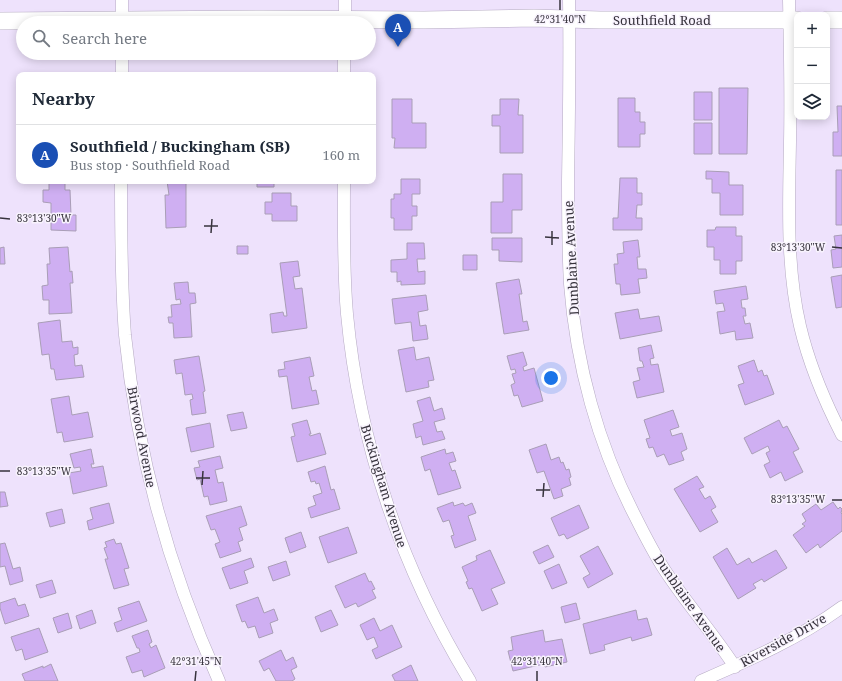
<!DOCTYPE html>
<meta charset="utf-8">
<style>
:root{--surface:#fff;--page:#f2f2f3;--text:#1f2937;--muted:#747a83;--line:#e0e1e3;--accent:#026a17}
body{margin:0;font-family:"Noto Serif",serif;background:var(--page);color:var(--text)}
.controls{position:absolute;right:12px;top:12px;display:grid;overflow:hidden;border-radius:8px;box-shadow:0 2px 10px #0003}
.controls button{width:36px;height:36px;display:grid;place-items:center;padding:0;border:0;border-bottom:1px solid var(--line);background:var(--surface);color:var(--text);font:20px sans-serif}
.you{position:absolute;left:551px;top:378px;width:14px;height:14px;margin:-10px;border:3px solid #fff;border-radius:50%;background:#1a73e8;box-shadow:0 0 0 6px #1a73e833}
.badge{display:grid;place-items:center;width:26px;height:26px;border-radius:50%;background:var(--accent);color:#fff;font-size:13px;font-weight:700}
.pin{position:absolute;translate:-50% -33px;filter:drop-shadow(0 1px 2px #0008)}
.pin::after{content:'';position:absolute;top:21px;width:14px;height:12px;background:inherit;clip-path:polygon(0 0,100% 0,50% 100%)}
.list{margin:0;padding:0;list-style:none}
h2{display:flex;justify-content:space-between;align-items:center;height:52px;margin:0;padding:0 16px;font-size:17px}
h2 small{font-size:13px;font-weight:400;color:var(--muted)}
.list li{display:grid;grid-template-columns:26px 1fr auto;gap:12px;align-items:center;box-sizing:border-box;height:60px;padding:0 16px;border-top:1px solid var(--line)}
.list b{display:block;font-size:15px;white-space:nowrap}
.list p{margin:0;font-size:13px;white-space:nowrap;color:var(--muted)}
.list em{font-size:13px;font-style:normal;color:var(--muted)}
.icon{flex:none;width:22px;height:22px;fill:none;stroke:currentColor;stroke-width:2;stroke-linecap:round;stroke-linejoin:round}
.map{position:relative;flex:none;width:842px;height:681px;overflow:hidden}
.search{position:absolute;background:var(--surface);box-shadow:0 2px 10px #0003;left:16px;top:16px;width:360px;height:44px;display:flex;align-items:center;gap:10px;box-sizing:border-box;padding:0 14px;border-radius:22px;color:var(--muted);font-size:15px}
.panel{position:absolute;background:var(--surface);box-shadow:0 2px 10px #0003;left:16px;top:72px;width:360px;height:112px;border-radius:8px}
.map>svg:first-child{display:block}
.building{fill:#cfaff2;stroke:#a99eb6}
.lines{fill:none;stroke-linecap:round;stroke-linejoin:round}
.street-casing{stroke:#b5aac2;stroke-width:13}
.secondary-casing{stroke:#b5aac2;stroke-width:18}
.street{stroke:#fff;stroke-width:12}
.secondary{stroke:#fff;stroke-width:17}
.ticks{fill:none;stroke:#37333d;stroke-width:1.5}
.labels{text-anchor:middle;dominant-baseline:central;stroke-width:3;stroke-linejoin:round;paint-order:stroke}
.street-label{font-size:13px;fill:#37333d;stroke:#f8f3fd}
.ticks-label{font-size:10px;text-anchor:middle;fill:#37333d;stroke:#f8f3fd;stroke-width:3;stroke-linejoin:round;paint-order:stroke}
</style>
<div class="map">
<svg width="842" height="681" viewBox="0 0 842 681">
<rect width="100%" height="100%" fill="#eee2fc"/>
<path class="building" d="M719 88H748L747 154H719Z
M694 92H712V120H694Z
M618 98H635V112H640V122H645V134H640V147H618Z
M392 99H412V123H426V148H394L395 138H392Z
M500 99H519L518 115H523V153H500V126H492V115H500Z
M837 106H842V156H833V132H838Z
M694 123H712V154H694Z
M836 170H842V225H836Z
M706 171 729 172V185H743V215H720V193H712V179H706Z
M503 174H522V210H512V233H491V202H503Z
M620 178H637V193H642V205H637L636 218H642V230H613V218H618Z
M401 179H420V194H412V206H417V216H412V230H394V218H391V199H394V194H401Z
M49 181H65V190H70L71 215H76V231L51 230V203L43 202V190H49Z
M167 181H186V227L166 228 165 195H169Z
M257 181H274V187H257Z
M272 193H291V206H297V221H272V214H265V202H272Z
M716 227H736V236H742V261H736V274H720V260H714V247H707V230H715Z
M842 235V267L833 268 831 250 836 249 834 236Z
M492 238H522V262L499 261V250H492Z
M638 240 640 257H637L638 269H646L647 278 638 279 640 293 621 295 620 284H616L614 264H618L617 254 624 253 623 242Z
M407 243H424L425 259H417L418 272 425 271V284L401 285V281L397 282V272H391V260L407 259Z
M237 246H248V254H237Z
M4 247 5 264H0V248Z
M68 247 70 272 72 271 73 283H70L72 313 49 314V300H43L42 286 48 285 47 264H50L49 248Z
M463 255H477V270H463Z
M298 261 300 276 293 277 295 289 302 288 307 328 272 333 270 314 283 312 284 316H287L280 263Z
M842 275V307L836 308 831 277Z
M519 279 522 294H519L523 322 527 321 529 330 504 334 496 283Z
M188 282 189 293H195L196 303 190 304 192 337 174 338 173 323H169L168 317H172L171 305 181 304 180 299 176 300 174 283Z
M746 286 748 299 741 300 742 308H745L746 316H743L745 324 750 323 753 338 736 340 735 331 720 334 717 312 725 311 723 303 716 304 714 291Z
M426 295 428 310 418 312 420 326 426 325 428 339 413 341 411 322 395 324 392 299Z
M638 309 640 319 659 316 662 331 620 339 615 313Z
M60 320 62 342 72 341 73 348 78 347V354L74 355 75 366 82 365 84 377 56 380 54 369H51L49 354 42 355 38 323Z
M651 345 654 358 650 359 651 365 658 364 664 392 637 398 633 382 640 380 637 368 644 367 642 361H640L638 348Z
M414 347 416 360 429 357 434 380 428 381 429 387 406 392 398 350Z
M523 352 527 365 523 367 524 371 534 368 543 401 522 407 518 395 514 396 511 385 515 383 512 374 516 373 515 369 511 370 507 356Z
M199 356 205 391 203 392 206 413 192 415 190 400 193 399 192 394 185 395 182 373 176 374 174 360Z
M310 357 314 376 309 377 312 391 316 390 319 404 292 409 287 376 279 377 278 370 285 369 284 362Z
M754 360 758 372 762 370 764 376 767 375 774 394 745 405 738 385 744 383 738 366Z
M69 396 72 415 88 412 93 437 64 442 62 432 57 433 51 399Z
M430 397 434 411 442 408 445 419 434 422 437 432 442 431 445 439 423 445 421 436 416 438 413 424 423 421 417 401Z
M673 410 679 427 670 430 672 436 682 433 687 449 681 452 684 460 669 465 664 454 657 457 653 447 649 448 646 439 650 438 644 420Z
M243 412 247 428 231 431 227 415Z
M307 420 311 434H309L310 436 320 433 326 454 297 462 291 437 295 436 292 424Z
M779 420 783 428 787 426 799 449 793 452 803 472 785 481 781 472 770 478 764 465 770 462 766 453 770 451 768 446 752 454 744 438Z
M210 423 214 447 191 452 186 428Z
M546 444 551 460 559 457 561 463 563 462 566 470 569 469 571 477 569 478 571 485 561 489 563 496 554 499 544 471 537 473 529 450Z
M91 449 94 464H91L92 468 103 466 107 486 73 494 69 473 81 471 80 467 74 468 70 454Z
M445 449 446 454 453 452 456 461 449 463 452 471 455 470 461 488 438 495 430 469 425 471 421 457Z
M220 456 223 468 215 470 218 483 223 482 227 501 210 505 208 496 204 497 200 479 197 480 194 468 200 467 198 461Z
M325 466 331 490 334 489 340 509 311 518 308 508 316 505 313 496 322 493 319 483 316 484 315 481 311 482 308 472Z
M697 476 704 487 699 489 705 499 710 496 716 507 711 510 718 522 700 532 674 489Z
M0 492H5L8 506 0 507Z
M453 502 454 506 463 503 465 506 472 503 476 513 468 516 476 540 455 548 451 536 454 535 449 520 443 522 437 508Z
M833 502 838 509 840 507 842 509 841 513 842 514V531L820 548 818 544 806 553 793 535 805 526 802 524 806 521 802 514 816 504 821 510Z
M109 503 114 523 89 530 87 521 93 519 90 508Z
M579 505 589 528 567 539 564 534 559 536 551 518Z
M241 506 247 525 239 528 243 540 238 542 241 551 220 558 215 544 220 542 215 529 211 530 206 516Z
M62 509 65 523 50 527 46 513Z
M348 527 357 553 328 563 319 537Z
M301 532 306 547 290 553 285 538Z
M114 539 116 544 121 543 129 568 124 569 129 585 114 589 105 559H108L104 548 107 547 105 542Z
M5 543 13 569 20 567 23 581 10 585 5 566 0 567V544Z
M548 545 554 557 539 564 533 552Z
M598 546 613 574 588 588 583 578 590 574 580 556Z
M727 548 737 565 749 558 752 563 776 550 787 568 764 582 762 579 753 584 756 588 738 599 713 557Z
M490 550 505 583 491 589 498 604 482 611 472 588 469 589 466 582 468 581 462 567 477 560 476 556Z
M251 558 254 567 244 571 248 583 230 589 222 568Z
M286 561 290 575 273 581 268 567Z
M559 564 567 583 552 589 544 571Z
M365 573 369 582 371 581 375 589 372 590 376 598 358 607 356 603 345 608 335 586Z
M52 580 56 593 40 598 36 585Z
M258 597 264 613 274 609 278 620 270 623 273 633 259 638 255 626 248 628 245 621 242 622 236 605Z
M15 598 18 606 25 604 29 616 5 624 0 608V603Z
M139 601 147 621 117 632 114 623 122 620 118 608Z
M576 603 580 619 565 623 561 607Z
M92 610 96 623 80 629 76 616Z
M331 610 338 625 321 632 315 617Z
M636 610 638 620 647 618 652 635 632 641 631 637 604 645 605 650 590 654 583 624Z
M68 613 72 628 58 633 53 618Z
M374 618 380 631 392 625 402 647 376 659 372 650 378 647 374 637 367 640 360 625Z
M39 628 48 652 25 660 22 649 16 651 11 637Z
M148 630 152 642 149 644 151 648 156 645 165 668 144 677 142 670 132 673 126 657 140 652 139 648H137L132 636Z
M543 630 545 642 562 639 567 662 545 667 544 664 513 671 508 651 513 650 511 637Z
M281 650 286 661 293 657 297 667 291 670 295 679 292 681H276L269 668 264 671 259 661Z
M51 664 58 681H25L22 674 43 666V668Z
M411 665 418 681H395L392 675Z"/>
<g class="lines">
<g class="street-casing">
<path id="street" d="M569 0C570 60 569 121 568 181 568 216 568 250 570 284 576 364 598 445 635 516 644 534 653 552 664 569 686 603 713 633 735 667
M789 0C790 47 791 95 790 142 789 203 786 266 800 326 809 364 824 400 842 435
M122 23V0
M345 23V0
M122 75V53
M344 75V53
M121 181C121 232 121 284 125 335 137 454 170 572 219 681
M344 181C344 225 343 270 347 314 359 444 402 570 470 681
M701 681C749 660 800 638 842 607"/>
</g>
<g class="secondary-casing">
<path id="secondary" d="M827 20H842
M0 21 263 19 424 20 534 18 600 20H797"/>
</g>
<use href="#street" class="street"/>
<use href="#secondary" class="secondary"/>
</g>
<path class="ticks" d="M560 10V0M0 218 10 219M204 226H218M211 233 212 219M545 237 559 238M552 245V231M832 247 842 248M0 471H10M196 478H210M202 485 203 471M536 490H550M543 497 544 483M832 500H842M195 681 196 671M537 681V671"/>
<g class="labels">
<g class="street-label">
<text x="662" y="20">Southfield Road</text>
<text transform="translate(571 258) rotate(-93)">Dunblaine Avenue</text>
<text transform="translate(142 437) rotate(79)">Birwood Avenue</text>
<text transform="translate(384 486) rotate(73)">Buckingham Avenue</text>
<text transform="translate(690 603) rotate(55)">Dunblaine Avenue</text>
<text transform="translate(783 640) rotate(-29)">Riverside Drive</text>
</g>
</g>
<g class="ticks-label">
<text x="560" y="23">42°31'40"N</text>
<text x="44" y="222">83°13'30"W</text>
<text x="798" y="251">83°13'30"W</text>
<text x="44" y="475">83°13'35"W</text>
<text x="798" y="503">83°13'35"W</text>
<text x="196" y="665">42°31'45"N</text>
<text x="537" y="665">42°31'40"N</text>
</g>
</svg>
<div class="controls">
<button>+</button>
<button>−</button>
<button><svg class="icon" aria-label="layers" viewBox="0 0 24 24"><path d="M12 4l9 5-9 5-9-5zM3 14l9 5 9-5"/></svg></button>
</div>
<div class="you"></div>
<div class="pin badge" style="left:398px;top:47px;background:#1a4fb4">A</div>
<div class="search"><svg class="icon" aria-label="search" viewBox="0 0 24 24"><circle cx="10" cy="10" r="6"/><path d="M15 15l6 6"/></svg>Search here</div>
<section class="panel">
<h2>Nearby<small></small></h2>
<ul class="list">
<li><span class="badge" style="background:#1a4fb4">A</span><div><b>Southfield / Buckingham (SB)</b><p>Bus stop · Southfield Road</p></div><em>160 m</em></li>
</ul>
</section>
</div>
